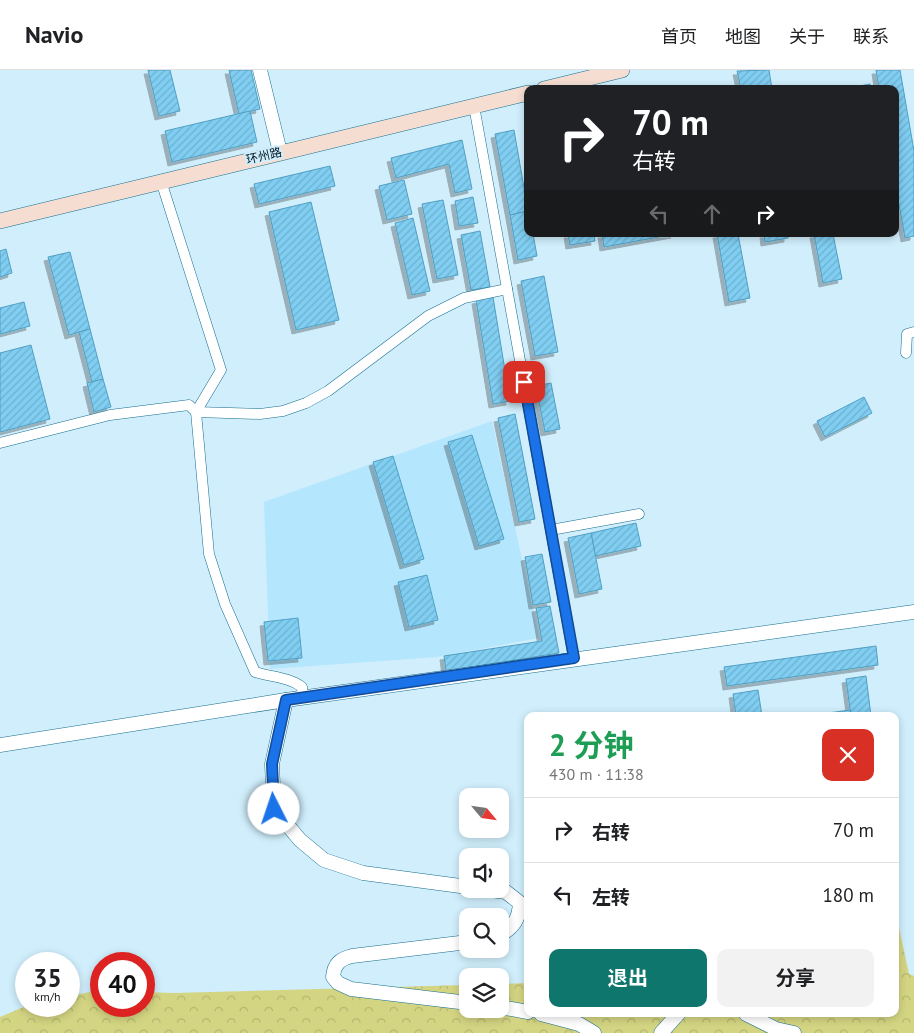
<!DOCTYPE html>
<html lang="zh">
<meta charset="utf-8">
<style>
:root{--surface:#fff;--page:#f2f2f2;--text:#202124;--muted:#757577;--line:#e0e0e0;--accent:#0f766e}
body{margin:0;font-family:"PT Sans","Noto Sans SC",sans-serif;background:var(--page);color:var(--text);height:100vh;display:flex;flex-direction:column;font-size:19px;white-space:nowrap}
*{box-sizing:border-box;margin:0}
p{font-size:16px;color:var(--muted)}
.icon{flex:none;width:28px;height:28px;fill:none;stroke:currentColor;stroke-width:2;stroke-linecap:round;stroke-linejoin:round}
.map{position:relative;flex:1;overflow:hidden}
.sheet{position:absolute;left:524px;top:642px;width:375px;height:305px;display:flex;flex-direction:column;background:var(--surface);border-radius:10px;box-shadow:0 2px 8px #0003}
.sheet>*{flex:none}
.top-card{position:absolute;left:524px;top:15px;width:375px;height:152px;border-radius:10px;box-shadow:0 2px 8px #0003;background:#202124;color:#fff;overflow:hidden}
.needle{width:32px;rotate:119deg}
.buttons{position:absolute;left:459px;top:718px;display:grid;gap:10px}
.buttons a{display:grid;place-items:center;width:50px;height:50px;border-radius:10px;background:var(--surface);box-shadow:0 2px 8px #0003;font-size:25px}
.speed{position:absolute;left:15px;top:882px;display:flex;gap:10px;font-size:25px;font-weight:700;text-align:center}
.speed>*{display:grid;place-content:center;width:65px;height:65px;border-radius:50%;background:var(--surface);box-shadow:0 2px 8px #0003;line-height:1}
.speed small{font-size:12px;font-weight:400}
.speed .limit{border:8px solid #d22;background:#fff;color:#111}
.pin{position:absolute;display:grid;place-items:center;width:42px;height:42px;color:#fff;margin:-21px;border-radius:10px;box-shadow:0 2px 8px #0006}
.me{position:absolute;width:55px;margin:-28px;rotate:356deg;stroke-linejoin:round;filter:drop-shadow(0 0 4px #0008)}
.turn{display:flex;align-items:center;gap:18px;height:105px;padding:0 25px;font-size:22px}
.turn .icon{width:65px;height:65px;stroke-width:2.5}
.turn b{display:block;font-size:35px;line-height:42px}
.lanes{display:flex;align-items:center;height:48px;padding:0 25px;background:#0003;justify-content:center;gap:25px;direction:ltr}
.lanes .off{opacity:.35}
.round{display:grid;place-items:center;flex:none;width:52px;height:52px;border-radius:10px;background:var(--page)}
.headline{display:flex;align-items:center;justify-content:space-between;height:85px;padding:0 25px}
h1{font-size:30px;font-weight:700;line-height:38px;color:#1e9e55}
.action{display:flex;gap:10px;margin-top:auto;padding:10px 25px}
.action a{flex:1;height:58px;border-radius:10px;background:var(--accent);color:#fff;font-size:20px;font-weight:700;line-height:58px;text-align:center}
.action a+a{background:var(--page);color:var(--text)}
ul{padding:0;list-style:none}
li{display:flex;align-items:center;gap:15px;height:65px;padding:0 25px;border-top:1px solid var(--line)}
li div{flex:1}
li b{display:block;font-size:19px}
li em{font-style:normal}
header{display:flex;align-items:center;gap:30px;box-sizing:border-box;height:70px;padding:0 25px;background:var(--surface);border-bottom:1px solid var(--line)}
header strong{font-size:24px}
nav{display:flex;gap:28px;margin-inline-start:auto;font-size:18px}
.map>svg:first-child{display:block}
.built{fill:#b4e6fe}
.forest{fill:url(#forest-crowns)}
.building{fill:url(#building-hatch);stroke:#519fc2;filter:url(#shadow)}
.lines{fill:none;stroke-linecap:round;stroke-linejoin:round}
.minor-casing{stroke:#176e8e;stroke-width:11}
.tertiary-casing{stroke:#176e8e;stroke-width:15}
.secondary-casing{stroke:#176e8e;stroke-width:16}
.minor{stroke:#fff;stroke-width:10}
.tertiary{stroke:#fff;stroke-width:14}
.secondary{stroke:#f5ded1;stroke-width:15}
.route-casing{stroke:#114b97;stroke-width:12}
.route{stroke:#1a73e8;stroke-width:9}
.labels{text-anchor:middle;stroke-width:4;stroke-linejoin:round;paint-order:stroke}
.street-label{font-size:12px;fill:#001620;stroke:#d0eefc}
</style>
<header>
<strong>Navio</strong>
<nav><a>首页</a><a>地图</a><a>关于</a><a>联系</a></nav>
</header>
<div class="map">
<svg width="914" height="963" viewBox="0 0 914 963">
<defs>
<pattern id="forest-crowns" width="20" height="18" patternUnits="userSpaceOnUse" patternTransform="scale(1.25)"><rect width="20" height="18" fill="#d4d582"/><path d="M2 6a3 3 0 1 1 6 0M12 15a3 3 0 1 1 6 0" fill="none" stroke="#b4b670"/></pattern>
<pattern id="building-hatch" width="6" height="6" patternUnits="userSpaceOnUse" patternTransform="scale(1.25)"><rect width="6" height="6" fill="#80cef2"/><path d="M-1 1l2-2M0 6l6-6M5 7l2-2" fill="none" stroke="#6db0cf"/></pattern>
<filter id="shadow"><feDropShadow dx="-4" dy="4" stdDeviation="0" flood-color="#0004"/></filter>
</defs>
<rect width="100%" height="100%" fill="#d0eefc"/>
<path class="built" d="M492,351l47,217 -102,19 -167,12 -6,-167z"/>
<path class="forest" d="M895,839l14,65 5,2v57h-914v-16l26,-11h43v-10l32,-6v16h43v-14l30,1 293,-8 1,24h32v-25l27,-1 1,31h367z"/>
<g class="building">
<path d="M148,0h22l10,41 -21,5z"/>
<path d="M229,0h22l9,39 -21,5z"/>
<path d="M769,0l3,19h-31l-4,-18z"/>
<path d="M876,0h24l14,81v85l-9,2 -10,-56v-93h-16z"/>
<path d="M870,14l1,5h-22v-1z"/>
<path d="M250,41l7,31 -85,20 -7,-31z"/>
<path d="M514,60l14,81 -18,4 -15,-81z"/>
<path d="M462,70l10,49 -17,4 -6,-29 -53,14 -5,-20z"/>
<path d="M330,96l5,20 -76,18 -5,-20z"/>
<path d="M404,110l8,34 -25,6 -8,-34z"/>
<path d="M473,127l5,26 -19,3 -4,-25z"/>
<path d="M443,130l15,75 -21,4 -15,-75z"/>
<path d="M311,132l28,118 -43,10 -27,-118z"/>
<path d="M528,141v23h5l4,22 -19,4 -8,-45z"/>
<path d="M413,148l17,73 -18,4 -17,-72z"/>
<path d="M480,161l10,56 -19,3 -10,-55z"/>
<path d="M568,164h26l1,7 -25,4z"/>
<path d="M602,164h73l-71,13z"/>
<path d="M717,164h21l12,64 -21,4z"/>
<path d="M764,164h24v4l-23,4z"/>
<path d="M814,164h19l9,45 -19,4z"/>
<path d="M6,179l6,24 -12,4v-26z"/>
<path d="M70,182l20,77 -21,6 -21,-78z"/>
<path d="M544,206l14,76 -23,4 -14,-75z"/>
<path d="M493,227l17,104 -17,3 -17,-104z"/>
<path d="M24,232l6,24 -30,8v-26z"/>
<path d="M90,259l13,50 -11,3 -13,-50z"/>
<path d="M31,275l19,74 -50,13v-79z"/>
<path d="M103,309l8,28 -17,5 -7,-29z"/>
<path d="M551,313l9,46 -15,3 -9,-46z"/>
<path d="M864,327l8,16 -47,24 -8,-16z"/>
<path d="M515,344l20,105 -16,3 -21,-104z"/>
<path d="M472,365l32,104 -25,7 -31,-104z"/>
<path d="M393,386l31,103 -20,6 -31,-103z"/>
<path d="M636,453l5,23 -46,10 -4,-23z"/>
<path d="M591,463l11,56 -23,5 -11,-56z"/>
<path d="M542,484l9,48 -18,3 -8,-48z"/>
<path d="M427,505l11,45 -29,7 -11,-45z"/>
<path d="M550,536l9,47 -113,18 -2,-15 98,-15 -6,-33z"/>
<path d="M298,548l4,40 -34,3 -4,-39z"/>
<path d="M876,576l2,19 -151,21 -3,-19z"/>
<path d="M866,606l5,40h-20l-5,-37z"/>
<path d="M758,620l4,26h-26l-3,-22z"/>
<path d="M850,640l1,6h-45z"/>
</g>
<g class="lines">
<g class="minor-casing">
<g id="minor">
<path d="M474,36l100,553"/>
<path d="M161,111l60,189 -25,42"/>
<path d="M906,283l1,-19 7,-2"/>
<path d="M196,342l64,2 23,-3 23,-8 22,-12 100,-75 36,-18 43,-9"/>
<path d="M0,373l110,-28 79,-10 7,7 13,142 16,50 30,68c16,5 34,5 47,15l1,11"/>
<path d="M551,460l88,-16"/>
</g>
</g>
<g class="tertiary-casing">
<g id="tertiary">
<path d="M260,0l20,82"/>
<path d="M286,630l-14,64 2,45 26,31 24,20 39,13 105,14"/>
<path d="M0,675l286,-45 628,-88"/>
<path d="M483,819l23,3 14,11c-1,16 -6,24 -20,32"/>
<path d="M468,872l-116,14c-12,3 -18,8 -19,21l5,6 13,6 117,14"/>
<path d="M500,937l28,5"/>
<path d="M541,944l38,10 15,9"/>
<path d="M746,944l30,15 18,4"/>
<path d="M661,963l17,-19"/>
</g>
</g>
<g class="secondary-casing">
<g id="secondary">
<path d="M544,19l78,-19"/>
<path d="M0,151l528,-128"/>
</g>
</g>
<use href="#minor" class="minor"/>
<use href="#tertiary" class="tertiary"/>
<use href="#secondary" class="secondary"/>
</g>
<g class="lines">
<g class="route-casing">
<path id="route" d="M274,739l-2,-45 14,-64 288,-42 -50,-276"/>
</g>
<use href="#route" class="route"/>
</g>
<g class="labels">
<g class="street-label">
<text transform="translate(264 86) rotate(-13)" y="4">环州路</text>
</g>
</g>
</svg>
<div class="buttons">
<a><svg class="needle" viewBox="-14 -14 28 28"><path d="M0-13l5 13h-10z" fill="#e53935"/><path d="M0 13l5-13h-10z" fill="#757577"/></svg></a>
<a><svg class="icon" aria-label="sound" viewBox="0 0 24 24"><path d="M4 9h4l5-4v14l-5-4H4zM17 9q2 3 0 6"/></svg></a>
<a><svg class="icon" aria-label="search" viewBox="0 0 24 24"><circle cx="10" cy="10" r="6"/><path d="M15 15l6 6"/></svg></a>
<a><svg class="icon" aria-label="layers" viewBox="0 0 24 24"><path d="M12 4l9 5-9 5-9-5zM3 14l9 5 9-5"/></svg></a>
</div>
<div class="speed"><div>35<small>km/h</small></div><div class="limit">40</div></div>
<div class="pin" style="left:524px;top:312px;background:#d93025"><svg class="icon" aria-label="arrive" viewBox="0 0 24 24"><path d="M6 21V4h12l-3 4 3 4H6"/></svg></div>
<svg class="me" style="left:274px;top:739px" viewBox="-20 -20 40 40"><circle r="19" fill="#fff"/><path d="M0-13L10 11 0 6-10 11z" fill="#1a73e8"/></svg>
<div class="top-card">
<div class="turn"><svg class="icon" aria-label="right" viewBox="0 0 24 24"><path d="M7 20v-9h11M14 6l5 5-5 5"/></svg><div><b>70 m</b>右转</div></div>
<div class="lanes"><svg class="icon off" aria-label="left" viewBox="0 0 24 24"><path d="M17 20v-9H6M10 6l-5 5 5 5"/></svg><svg class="icon off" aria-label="ahead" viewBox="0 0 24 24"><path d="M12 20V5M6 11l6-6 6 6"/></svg><svg class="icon" aria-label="right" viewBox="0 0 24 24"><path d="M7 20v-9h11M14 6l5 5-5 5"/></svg></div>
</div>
<section class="sheet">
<div class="headline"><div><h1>2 分钟</h1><p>430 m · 11:38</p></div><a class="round" style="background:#d93025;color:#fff"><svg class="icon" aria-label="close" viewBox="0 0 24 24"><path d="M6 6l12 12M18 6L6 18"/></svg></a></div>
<ul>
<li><svg class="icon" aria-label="right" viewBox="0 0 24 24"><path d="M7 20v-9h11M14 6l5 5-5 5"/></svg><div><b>右转</b></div><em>70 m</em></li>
<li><svg class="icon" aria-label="left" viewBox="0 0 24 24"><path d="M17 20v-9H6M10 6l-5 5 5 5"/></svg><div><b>左转</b></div><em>180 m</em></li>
</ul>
<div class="action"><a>退出</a><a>分享</a></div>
</section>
</div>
